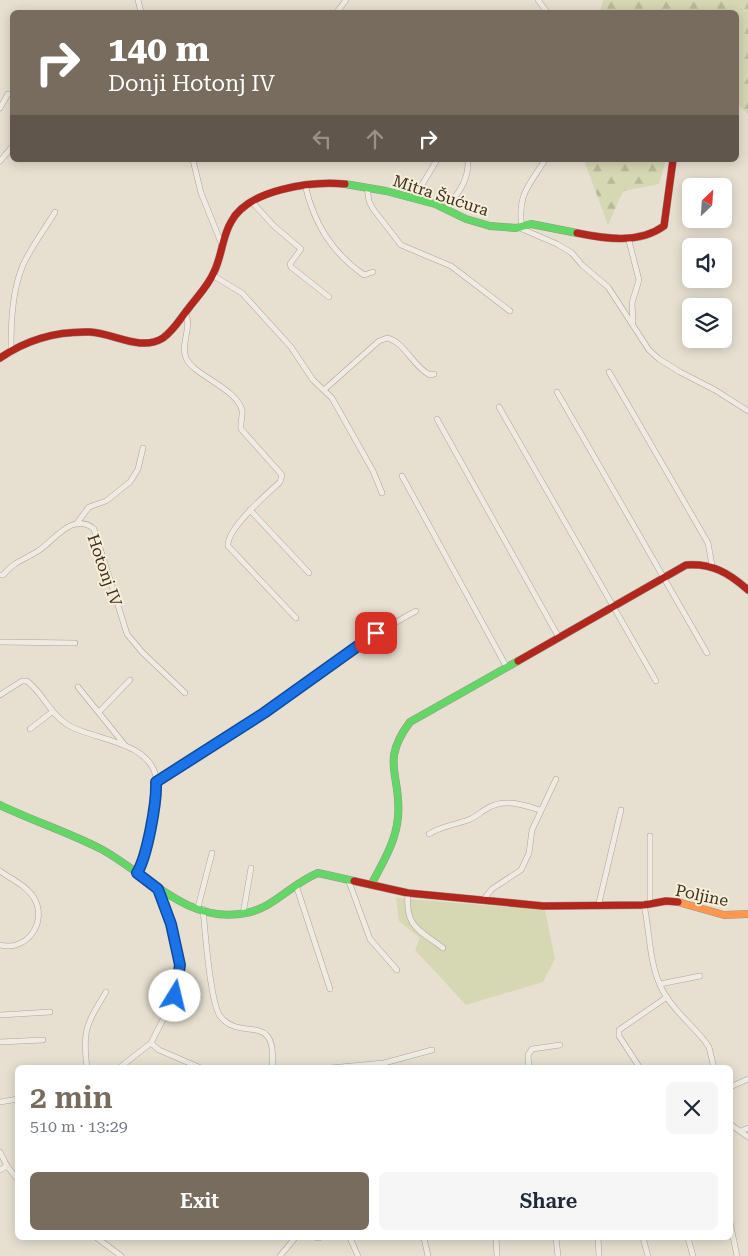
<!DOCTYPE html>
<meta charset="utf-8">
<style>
:root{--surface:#fff;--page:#f6f6f7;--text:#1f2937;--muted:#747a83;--accent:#786c5e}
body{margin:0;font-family:"Roboto Serif",serif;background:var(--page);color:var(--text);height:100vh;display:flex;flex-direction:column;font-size:19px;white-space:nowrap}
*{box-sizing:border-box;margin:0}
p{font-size:16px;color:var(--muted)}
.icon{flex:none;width:28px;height:28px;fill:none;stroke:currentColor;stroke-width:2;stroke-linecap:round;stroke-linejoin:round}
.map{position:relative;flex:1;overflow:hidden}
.sheet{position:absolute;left:15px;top:1065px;width:718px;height:175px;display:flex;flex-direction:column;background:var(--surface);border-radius:8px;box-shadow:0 2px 12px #0003}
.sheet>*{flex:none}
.guide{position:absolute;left:10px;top:10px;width:729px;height:152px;border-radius:8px;box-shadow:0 2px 12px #0003;background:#786c5e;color:#fff;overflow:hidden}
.needle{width:32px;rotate:25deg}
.controls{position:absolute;left:682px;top:178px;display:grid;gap:10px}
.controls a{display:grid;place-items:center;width:50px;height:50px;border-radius:8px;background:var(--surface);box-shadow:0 2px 12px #0003;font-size:25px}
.pin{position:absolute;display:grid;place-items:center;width:42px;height:42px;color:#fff;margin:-21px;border-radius:10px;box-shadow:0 2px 8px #0006}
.me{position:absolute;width:55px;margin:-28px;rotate:9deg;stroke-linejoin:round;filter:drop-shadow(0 0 4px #0008)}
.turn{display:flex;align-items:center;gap:18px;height:105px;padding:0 15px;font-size:22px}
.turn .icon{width:65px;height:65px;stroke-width:2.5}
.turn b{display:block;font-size:35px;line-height:42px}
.lanes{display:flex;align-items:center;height:48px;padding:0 15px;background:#0003;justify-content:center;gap:25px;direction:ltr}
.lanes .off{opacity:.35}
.round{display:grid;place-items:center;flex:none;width:52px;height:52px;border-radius:8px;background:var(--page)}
.head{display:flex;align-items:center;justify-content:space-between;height:85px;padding:0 15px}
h1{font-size:30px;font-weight:600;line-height:38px;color:var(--accent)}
.primary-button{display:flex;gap:10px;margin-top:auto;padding:10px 15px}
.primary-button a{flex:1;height:58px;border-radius:8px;background:var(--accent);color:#fff;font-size:20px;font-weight:600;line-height:58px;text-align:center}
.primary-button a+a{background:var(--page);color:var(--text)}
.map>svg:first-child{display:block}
.grass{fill:#d6d7b3}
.forest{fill:url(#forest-firs)}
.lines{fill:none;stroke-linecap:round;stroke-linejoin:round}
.street-casing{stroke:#ada599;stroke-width:6}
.fast-casing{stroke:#9c958a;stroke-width:8}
.slow-casing{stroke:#9c958a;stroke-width:8}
.jam-casing{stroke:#9c958a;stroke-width:8}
.street{stroke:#efebe3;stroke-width:5}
.fast{stroke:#63d668;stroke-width:7}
.slow{stroke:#ff974d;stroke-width:7}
.jam{stroke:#b3261e;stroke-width:7}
.route-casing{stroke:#114b97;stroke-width:12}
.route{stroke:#1a73e8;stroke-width:9}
.labels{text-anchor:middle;stroke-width:4;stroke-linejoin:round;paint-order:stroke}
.street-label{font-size:16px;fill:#3d2e20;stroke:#f7eed8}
</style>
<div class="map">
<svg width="748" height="1256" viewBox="0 0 748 1256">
<defs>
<pattern id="forest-firs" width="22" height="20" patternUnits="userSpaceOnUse" patternTransform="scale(1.25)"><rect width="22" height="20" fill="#d6d7b3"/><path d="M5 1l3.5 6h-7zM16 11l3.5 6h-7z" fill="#b9b99a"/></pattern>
</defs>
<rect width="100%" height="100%" fill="#e7e0d1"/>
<path class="grass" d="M396,898l149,12 10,49 -12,23 -77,23 -51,-55 5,-12 -21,-17z"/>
<g class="forest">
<path d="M603,0h145v114l-12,-11v-91h-158l22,-1z"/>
<path d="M584,160h82l-7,24 -36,7 -15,34z"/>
</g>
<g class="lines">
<g class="street-casing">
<g id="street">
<path d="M138,0l3,12"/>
<path d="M538,0l9,12"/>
<path d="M337,12l9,-12"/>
<path d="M0,108l8,-14"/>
<path d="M193,160l8,33 21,52"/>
<path d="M545,160c-17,27 -28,35 -23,69l35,15 15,9 10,12 26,22 41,63 10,9 21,13 35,18 33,21"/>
<path d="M0,161l12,-14"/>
<path d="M305,185c9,38 26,67 59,90l9,-3"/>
<path d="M367,187l2,14 4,8 28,36 50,21 59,45"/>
<path d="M414,198l23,-38"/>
<path d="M252,202l22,24 27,23 -11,15 1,3 38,30"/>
<path d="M446,209c12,-16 23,-28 22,-49"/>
<path d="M628,237l11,43 -7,23 1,19"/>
<path d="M212,275l30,18 49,54 22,33 19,18 41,73 9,22"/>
<path d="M185,312c8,15 -5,31 1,46 7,17 50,30 56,52 1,6 -2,13 -1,19l41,46 -2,7c-12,11 -54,47 -52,64l68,72"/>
<path d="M11,349c0,-27 1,-58 12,-84 8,-18 22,-36 32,-53"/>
<path d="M609,372l99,171 4,22"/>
<path d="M325,389l54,-48 8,-3c18,4 26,29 43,37l4,-1"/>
<path d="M557,392l150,261"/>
<path d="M499,407l157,274"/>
<path d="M437,419l121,217"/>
<path d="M402,476l104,190"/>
<path d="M250,510l59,63"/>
<path d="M77,523l12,-16 17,-6 24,-19 8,-13 5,-21"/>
<path d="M0,575h3c12,-14 21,-15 35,-24 16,-10 35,-40 56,-22l33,105 15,18 43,41"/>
<path d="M0,642l75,1"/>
<path d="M78,687l46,57"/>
<path d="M0,695l22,-14h5c16,12 23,33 41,44 25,15 81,16 88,52 2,12 -2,25 -4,37 -3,20 -4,42 -15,59"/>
<path d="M99,712l31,-32"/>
<path d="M30,729l22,-17"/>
<path d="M156,782c42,-27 86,-54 127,-83 44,-30 86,-63 133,-88"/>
<path d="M429,834c13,-8 25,-9 39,-14 7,-2 14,-9 20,-12 16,-10 36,-3 52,2"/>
<path d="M650,836v68"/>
<path d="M0,871c11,8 27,15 34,27 14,24 -7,54 -34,47"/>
<path d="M348,879l22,60 27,31"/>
<path d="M296,885l34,104"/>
<path d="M408,893c-3,34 10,36 35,55"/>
<path d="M484,899l8,-10 29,-19 8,-17 3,-23 24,-51"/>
<path d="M644,905c6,27 5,56 16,80 9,21 30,38 44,55l5,7 5,21"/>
<path d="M198,907l14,-54"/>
<path d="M598,907l23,-97"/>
<path d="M203,909c2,21 7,93 17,107 20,27 58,-7 52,52"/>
<path d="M243,914l8,-46"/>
<path d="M660,984l40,-8"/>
<path d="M0,1015l50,-3"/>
<path d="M0,1042l43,-2"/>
<path d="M151,1043l8,7 42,18"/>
<path d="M87,1068c-5,-38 0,-45 19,-76"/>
<path d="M119,1068l32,-25 24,-47 5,-31 -2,-16 -20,-60"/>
<path d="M330,1068l54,-5 48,-13"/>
<path d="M529,1068l-1,-13 4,-6 28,-4"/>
<path d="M640,1068l-21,-32v-6l48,-33"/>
<path d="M730,1087l18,-8"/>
<path d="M0,1102l18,-3"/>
<path d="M730,1124l18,13"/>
<path d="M741,1131l7,-3"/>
<path d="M0,1152l7,14 11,14"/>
<path d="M0,1170l7,-4"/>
<path d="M730,1222l7,34"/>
<path d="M97,1238l24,18"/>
<path d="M317,1238h2"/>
<path d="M350,1238l8,18"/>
<path d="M424,1238l4,18"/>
<path d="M496,1238l1,18"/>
<path d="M556,1238l2,18"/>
<path d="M598,1238l1,18"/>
<path d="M643,1238l5,18"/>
<path d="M688,1238l5,18"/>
<path d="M280,1256l15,-18"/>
</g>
</g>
<g class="fast-casing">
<g id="fast">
<path d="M345,184l41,7 49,13 31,15 24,7 26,2 15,-4 46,9"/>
<path d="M0,805c33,16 68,27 101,44 45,24 86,76 145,64 28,-5 46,-30 72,-40l36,8"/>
<path d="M371,885c11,-21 25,-43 27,-68 4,-42 -19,-54 12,-95l108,-61"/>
</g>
</g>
<g class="slow-casing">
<path id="slow" d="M678,902l46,13 24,-1"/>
</g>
<g class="jam-casing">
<g id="jam">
<path d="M577,233c29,6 62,11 87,-7l9,-66"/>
<path d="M0,358c26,-18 57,-27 90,-26 23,1 51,20 73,6 11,-8 17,-19 25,-29 9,-12 20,-23 26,-37 8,-16 8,-35 17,-50 17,-33 81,-41 114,-38"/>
<path d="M518,661l168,-96c26,-2 43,8 62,25"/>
<path d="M354,881l54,12 135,13 101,-1 22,-4 12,1"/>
</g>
</g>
<use href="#street" class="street"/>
<use href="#fast" class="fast"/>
<use href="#slow" class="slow"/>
<use href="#jam" class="jam"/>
</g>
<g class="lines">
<g class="route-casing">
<path id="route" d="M175,996l5,-31 -9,-41 -13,-35 -21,-16c10,-16 20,-71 19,-91l108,-69 112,-80"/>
</g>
<use href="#route" class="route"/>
</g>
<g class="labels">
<g class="street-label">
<text transform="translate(441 195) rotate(18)" y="6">Mitra Šućura</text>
<text transform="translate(105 570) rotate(71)" y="6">Hotonj IV</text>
<text transform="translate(702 895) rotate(12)" y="6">Poljine</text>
</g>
</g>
</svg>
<div class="controls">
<a><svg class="needle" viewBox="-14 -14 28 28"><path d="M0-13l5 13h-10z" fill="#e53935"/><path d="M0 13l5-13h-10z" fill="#747a83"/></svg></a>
<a><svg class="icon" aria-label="sound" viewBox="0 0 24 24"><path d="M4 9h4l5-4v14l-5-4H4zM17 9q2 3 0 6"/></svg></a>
<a><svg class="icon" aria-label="layers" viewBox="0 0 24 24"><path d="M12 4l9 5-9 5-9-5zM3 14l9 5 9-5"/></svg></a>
</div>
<div class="pin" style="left:376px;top:633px;background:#d93025"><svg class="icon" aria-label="arrive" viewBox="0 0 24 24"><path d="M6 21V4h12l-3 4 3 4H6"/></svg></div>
<svg class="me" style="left:175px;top:996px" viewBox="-20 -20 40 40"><circle r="19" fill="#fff"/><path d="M0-13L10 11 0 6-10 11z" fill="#1a73e8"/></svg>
<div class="guide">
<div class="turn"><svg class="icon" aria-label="right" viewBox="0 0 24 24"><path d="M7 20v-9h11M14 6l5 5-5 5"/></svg><div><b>140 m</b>Donji Hotonj IV</div></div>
<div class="lanes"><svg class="icon off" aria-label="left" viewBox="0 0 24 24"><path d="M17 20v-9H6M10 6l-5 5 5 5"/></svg><svg class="icon off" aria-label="ahead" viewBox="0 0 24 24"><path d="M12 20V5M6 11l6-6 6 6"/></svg><svg class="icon" aria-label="right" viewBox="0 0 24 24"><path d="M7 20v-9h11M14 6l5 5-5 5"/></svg></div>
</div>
<section class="sheet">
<div class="head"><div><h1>2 min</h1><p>510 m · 13:29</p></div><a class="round"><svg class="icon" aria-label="close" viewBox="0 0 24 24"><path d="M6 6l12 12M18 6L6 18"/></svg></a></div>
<div class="primary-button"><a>Exit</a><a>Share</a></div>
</section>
</div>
